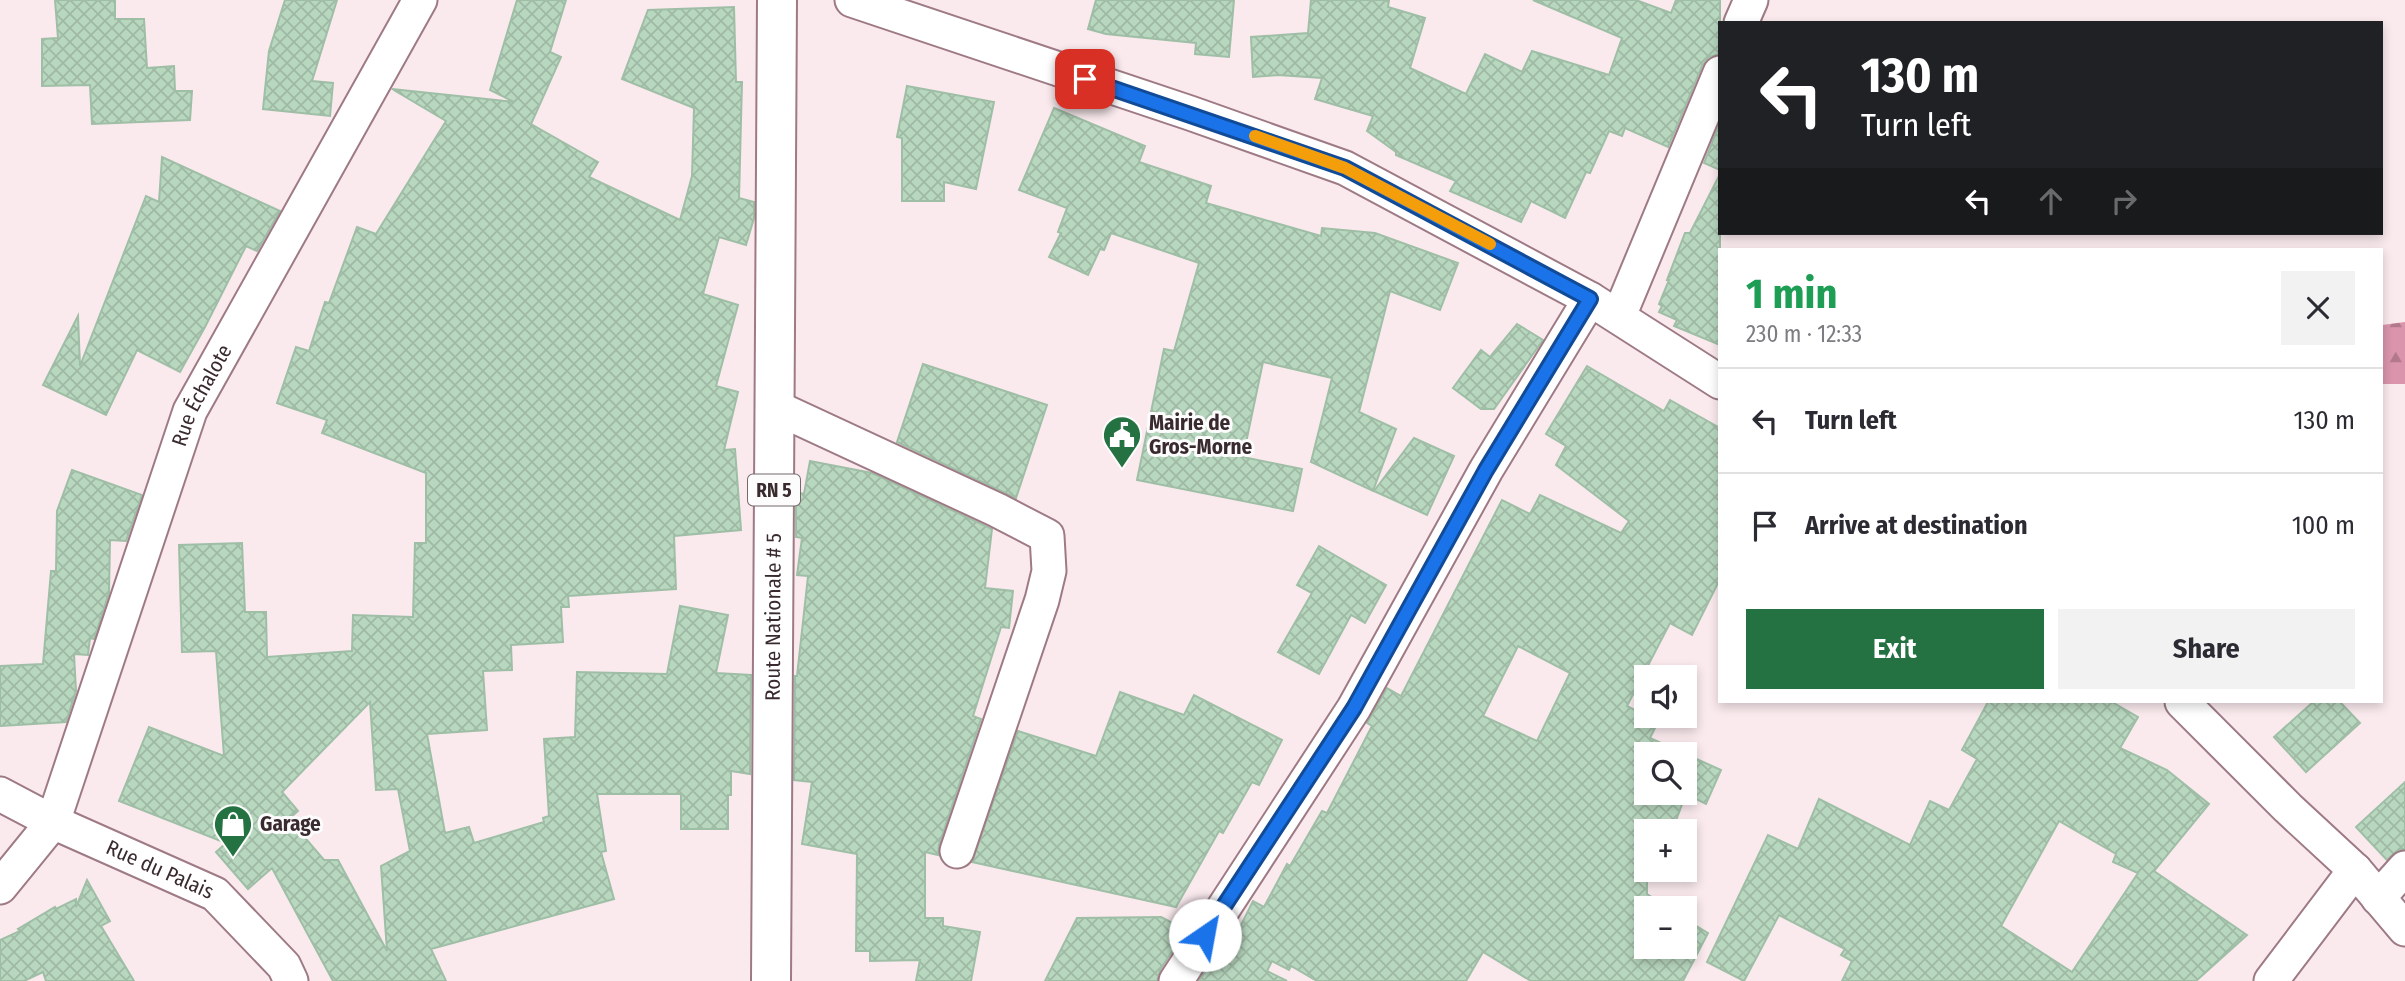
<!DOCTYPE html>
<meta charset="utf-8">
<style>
:root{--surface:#fff;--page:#f2f2f3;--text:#2b2b33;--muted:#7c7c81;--line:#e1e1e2;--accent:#247242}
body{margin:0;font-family:"Fira Sans Condensed",sans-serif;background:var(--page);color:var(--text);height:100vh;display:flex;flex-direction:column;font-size:26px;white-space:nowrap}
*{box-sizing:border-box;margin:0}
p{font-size:23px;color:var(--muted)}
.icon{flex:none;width:38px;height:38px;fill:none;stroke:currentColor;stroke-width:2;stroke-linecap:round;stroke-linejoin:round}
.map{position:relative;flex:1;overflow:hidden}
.sheet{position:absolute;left:1718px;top:248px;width:665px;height:455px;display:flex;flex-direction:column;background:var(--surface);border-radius:0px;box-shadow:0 4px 10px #0003}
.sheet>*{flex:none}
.banner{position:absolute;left:1718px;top:21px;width:665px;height:214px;border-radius:0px;box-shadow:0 4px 10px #0003;background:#202124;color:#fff;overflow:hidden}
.fabs{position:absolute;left:1634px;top:665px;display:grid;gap:14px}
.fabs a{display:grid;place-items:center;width:63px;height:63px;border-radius:0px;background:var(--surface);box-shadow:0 4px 10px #0003;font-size:35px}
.pin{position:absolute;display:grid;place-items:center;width:60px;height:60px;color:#fff;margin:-30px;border-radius:14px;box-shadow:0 4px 10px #0006}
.me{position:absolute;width:77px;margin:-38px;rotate:33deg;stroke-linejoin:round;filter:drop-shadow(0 0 5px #0008)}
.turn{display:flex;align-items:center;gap:24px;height:147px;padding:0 28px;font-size:32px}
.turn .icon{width:91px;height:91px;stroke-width:2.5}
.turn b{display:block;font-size:49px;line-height:60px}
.lanes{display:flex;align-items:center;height:66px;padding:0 28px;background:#0003;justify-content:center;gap:35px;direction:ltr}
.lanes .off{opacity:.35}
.round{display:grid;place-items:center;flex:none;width:74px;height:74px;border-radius:0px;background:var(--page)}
.summary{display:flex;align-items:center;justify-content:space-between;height:119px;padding:0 28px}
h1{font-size:42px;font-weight:700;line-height:52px;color:#1e9e55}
.button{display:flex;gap:14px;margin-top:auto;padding:14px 28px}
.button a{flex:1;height:80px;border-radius:0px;background:var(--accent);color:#fff;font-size:28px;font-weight:700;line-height:80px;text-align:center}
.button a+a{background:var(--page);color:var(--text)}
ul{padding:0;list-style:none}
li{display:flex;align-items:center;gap:21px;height:105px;padding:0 28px;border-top:2px solid var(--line)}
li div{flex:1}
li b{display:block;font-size:26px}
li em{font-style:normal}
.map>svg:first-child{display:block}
.forest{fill:url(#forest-firs)}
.building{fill:url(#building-cross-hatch);stroke:#9fbea6;stroke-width:2;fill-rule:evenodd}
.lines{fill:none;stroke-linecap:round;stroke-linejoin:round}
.street-casing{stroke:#9e7a85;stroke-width:37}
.primary-casing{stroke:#9e7a85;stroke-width:42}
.street{stroke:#fff;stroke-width:33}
.primary{stroke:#fff;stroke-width:38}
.route-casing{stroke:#114b97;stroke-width:18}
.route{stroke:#1a73e8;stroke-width:12}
.slow{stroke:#f59e0b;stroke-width:12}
.labels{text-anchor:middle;stroke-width:6;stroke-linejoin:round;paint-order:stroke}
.shield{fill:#fcfcfc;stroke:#74696c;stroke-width:2}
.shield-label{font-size:19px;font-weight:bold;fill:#392a2e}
.street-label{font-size:21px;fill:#392a2e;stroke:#fcfcfc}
.poi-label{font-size:21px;font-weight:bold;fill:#392a2e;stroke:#fcfcfc;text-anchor:start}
</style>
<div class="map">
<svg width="2405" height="981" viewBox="0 0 2405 981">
<defs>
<pattern id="forest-firs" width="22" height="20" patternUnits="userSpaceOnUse" patternTransform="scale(1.75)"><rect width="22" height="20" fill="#da94ab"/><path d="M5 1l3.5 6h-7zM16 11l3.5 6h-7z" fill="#b2798c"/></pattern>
<pattern id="building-cross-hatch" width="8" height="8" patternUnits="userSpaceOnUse" patternTransform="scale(1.75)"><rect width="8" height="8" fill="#b8d7bf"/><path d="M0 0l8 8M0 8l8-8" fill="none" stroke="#9fb9a4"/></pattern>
</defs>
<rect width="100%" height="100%" fill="#faeaee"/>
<path class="forest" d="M2405,322v62h-23v-59z"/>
<g class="building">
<path d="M55,0h60v19h29l3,49 27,-2 1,25h17l-2,29 -98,4 -2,-39 -48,1v-47l16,-1z"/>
<path d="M285,0h52l-25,81 21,2 -3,33 -67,-7 6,-58z"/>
<path d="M517,0h49l-16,52 11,5 -30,67 67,38 -9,15 91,43 12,-44 2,-68 -72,-29 26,-69 86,-3 2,75h6l-3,116 15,4v16l-8,27 -27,-8 -16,57 35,11 -22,81 22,6 -14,58 11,-1 6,81 -67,6 2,53 -108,7 1,11h-8l2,35 -52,3 1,25 -29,1 4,59 -60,4 18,99 24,-6 5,16 70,-21 -1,-4 6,-2 -5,-77 31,-2 2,-65 90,2 13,-68 48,9 -12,58 35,2 -1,99 -19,-3v24h-3v34h-47v-35h-84l9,57 -5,1 13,47 -183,50 15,32h-113l-61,-113 -24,21 -32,-37 10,-9 -107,-42 30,-74 75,29 -8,-105 -34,1 -3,-107 63,-2 3,69h21l1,45 85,-6 1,-36 60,2 2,-74h11v-70l-104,-40 5,-13 -50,-17 19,-56 13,4 16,-49 4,1 28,-76 19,7 70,-113 -54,-32 122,13 -24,-12zM370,702l6,88 22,-1 12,62 -29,15 6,85 -49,-91h-14l-35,-41 9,-8 -16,-19z"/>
<path d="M1096,0h138l-5,57 -34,-3 1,-11 -90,-9 -18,-5z"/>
<path d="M1311,0h78l-1,7 37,11 -15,50 56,26 19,-40 37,18 10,-21 77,24 13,-37 -89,-38h103l35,13 5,-13h44v54l-11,3 -7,9 -34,81 -43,-19 -3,8 -13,-5 -19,42 -4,-1 -21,46 -34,-17 -10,21 -71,-31 6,-10 -60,-26v-3l-29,-21 6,-15 -58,-17 7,-21 -44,-3 -25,2 -2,-40 57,-4z"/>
<path d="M907,86l87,16 -18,87 -32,-7v19h-42v-63l-5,-1z"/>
<path d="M1054,108l91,38 -6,16 72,24 -5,17 115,33 1,-8 53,5 83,30 -18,47 -50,-19 -31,121 37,17 -23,62 -62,-29 21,-84 -69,-16 -20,95 59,12 -9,42 -156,-31 27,-131 10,2 25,-88 -88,-30 -7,17 -4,-1 -12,26 -39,-18 12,-24 -3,-1 9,-24 -48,-18z"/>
<path d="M1720,123v47l-16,-7z"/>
<path d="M162,157l118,54 -23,40 -11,-5 -41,81 -25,45 -43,-22 -31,65 -63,-30 35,-69 2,50 66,-170 13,6z"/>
<path d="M1720,174v171l-46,-19 3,-6 -18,-8 3,-6 -3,-2 10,-24h-2l18,-47h5z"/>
<path d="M1517,324l26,16 -49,69h-13l-28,-21 28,-38 9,7z"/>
<path d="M923,364l124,41 -31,93 -119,-56z"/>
<path d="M1587,366l77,45 6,-11 50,28v151l-28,56 -22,-12 -43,83 31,16 -8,16 71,32 -15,34 -20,-10 -14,37h-25v63l22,14h-22v39h38v-28l23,14 -25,48h-152l-48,-29 -17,29h-149l-26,-15 -2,4 -17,-9 -5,10 20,10h-88l22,-34 7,4 25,-50 11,6 23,-43 3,2 32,-55 5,2 45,-87 -5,-3 20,-35 14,8 101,-196 28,14 10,-19 81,38 8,-12 -73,-56 10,-19 -20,-12zM1518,646l52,27 -33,68 -54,-25zM1647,754h38v39h-38z"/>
<path d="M1414,438l40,18 -27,59 -53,-24z"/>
<path d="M810,461l62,12 120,56 -7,59 28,3 -4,37 -8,-1 -28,89 8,3 -42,126 -1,10 -13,-3v66h18v8l37,6 -9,49h-55l4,-21 -50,1v-10h-14l1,-97 -55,-10 10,-62 -18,-2 1,-104h2l11,-100 -11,-1 5,-37 -6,-1v-45l8,2z"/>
<path d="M72,470l70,25 -16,46 -16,-1 -1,53 -15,46 -4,-1 -2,17 -14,-1 2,37 -10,31 -66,4v-60l43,-2 8,-93h5l1,-60z"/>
<path d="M1319,546l67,39 -21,38 -14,-8 -32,59 -41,-22 34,-59 -15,-8z"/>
<path d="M1120,692l64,23 10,-20 88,45 -23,45 -7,-3 -29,51 -4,-2 -43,76 -204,-45 46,-131 78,25z"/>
<path d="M1988,702h124l26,15 -18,31 47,22 42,34 -55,67 93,64 -51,46h-354l10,-20 -11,-6 4,-6 -66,-34 -35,66 -37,-19 61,-127 30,14 21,-50 91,46 20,-44 19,9 28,-51 -15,-9zM2059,821l57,33 -3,8 25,11 -66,99 -71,-46z"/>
<path d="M2313,702h27l20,21 -54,49 -32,-35z"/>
<path d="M2405,782v67l-7,1 -11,10 -31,-33z"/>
<path d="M87,880l23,41 -9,5 33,55h-88l-3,-9 -19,9h-24v-41l20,-9 -2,-2 37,-22 1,2 20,-10v8z"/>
<path d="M1161,917l25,13 -26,40 -3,11h-112l32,-63z"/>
</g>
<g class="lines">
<g class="street-casing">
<g id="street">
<path d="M852,0l338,113 155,55 245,131 130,83"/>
<path d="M1741,23l10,-23"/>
<path d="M1619,316l101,-243"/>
<path d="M775,407l222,103 50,26 2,35 -7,29 -85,251"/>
<path d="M2182,702l106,106 67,62 50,59"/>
<path id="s1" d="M0,794l53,28 162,72 69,72 7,15"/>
<path id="s2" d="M0,887l53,-65 137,-411 230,-411"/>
<path d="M2378,898l27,-30"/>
<path d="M1176,981l178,-273 132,-238 104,-171"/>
<path d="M2271,981l84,-111"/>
</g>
</g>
<g class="primary-casing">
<g id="primary">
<path id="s3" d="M771,981l6,-981"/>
</g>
</g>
<use href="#street" class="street"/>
<use href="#primary" class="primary"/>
</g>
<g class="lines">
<g class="route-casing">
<path id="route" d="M1085,79l260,89 245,131 -104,171 -132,238 -149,227"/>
</g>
<use href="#route" class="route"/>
<path class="slow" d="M1255,136l90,32 145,76"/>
</g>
<defs>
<g id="civic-pin" transform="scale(2.0125)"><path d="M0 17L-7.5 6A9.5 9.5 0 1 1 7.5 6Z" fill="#247242" stroke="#fcfcfc"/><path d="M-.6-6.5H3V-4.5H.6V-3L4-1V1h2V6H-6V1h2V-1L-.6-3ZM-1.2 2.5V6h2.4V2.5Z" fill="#fff"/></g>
<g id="shop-pin" transform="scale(2.0125)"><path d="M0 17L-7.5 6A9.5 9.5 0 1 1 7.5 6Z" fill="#247242" stroke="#fcfcfc"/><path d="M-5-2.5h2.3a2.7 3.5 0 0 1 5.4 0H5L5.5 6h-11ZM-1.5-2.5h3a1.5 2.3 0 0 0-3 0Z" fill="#fff"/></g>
</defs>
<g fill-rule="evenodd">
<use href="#civic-pin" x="1122" y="435"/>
<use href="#shop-pin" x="233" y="824"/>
</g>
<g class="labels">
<rect class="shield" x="748" y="474.5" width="52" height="31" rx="5"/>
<g class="shield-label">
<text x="774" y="497">RN 5</text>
</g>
<g class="street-label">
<text dy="7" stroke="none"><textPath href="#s2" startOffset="536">Rue Échalote</textPath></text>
<text dy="7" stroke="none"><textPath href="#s3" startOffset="364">Route Nationale # 5</textPath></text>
<text dy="7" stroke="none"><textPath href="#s1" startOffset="177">Rue du Palais</textPath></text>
</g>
<g class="poi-label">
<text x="1149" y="430">Mairie de<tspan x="1149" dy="24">Gros-Morne</tspan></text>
<text x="260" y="831">Garage</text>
</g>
</g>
</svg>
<div class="fabs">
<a><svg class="icon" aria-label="sound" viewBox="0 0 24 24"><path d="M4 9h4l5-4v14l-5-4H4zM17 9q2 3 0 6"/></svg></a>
<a><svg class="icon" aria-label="search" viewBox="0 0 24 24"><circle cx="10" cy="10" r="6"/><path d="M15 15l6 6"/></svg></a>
<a>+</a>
<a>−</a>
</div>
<div class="pin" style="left:1085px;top:79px;background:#d93025"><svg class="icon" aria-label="arrive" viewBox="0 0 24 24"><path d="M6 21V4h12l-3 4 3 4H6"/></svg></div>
<svg class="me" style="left:1205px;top:935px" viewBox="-20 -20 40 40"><circle r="19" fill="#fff"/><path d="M0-13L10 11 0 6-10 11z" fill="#1a73e8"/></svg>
<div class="banner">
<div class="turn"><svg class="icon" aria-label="left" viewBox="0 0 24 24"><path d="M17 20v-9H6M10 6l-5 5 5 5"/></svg><div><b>130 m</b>Turn left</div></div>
<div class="lanes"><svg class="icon" aria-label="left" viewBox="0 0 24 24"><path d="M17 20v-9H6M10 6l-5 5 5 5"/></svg><svg class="icon off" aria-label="ahead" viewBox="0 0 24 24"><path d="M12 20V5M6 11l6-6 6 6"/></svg><svg class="icon off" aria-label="right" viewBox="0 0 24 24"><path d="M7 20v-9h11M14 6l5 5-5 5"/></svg></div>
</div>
<section class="sheet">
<div class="summary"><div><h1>1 min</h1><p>230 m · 12:33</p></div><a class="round"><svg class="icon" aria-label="close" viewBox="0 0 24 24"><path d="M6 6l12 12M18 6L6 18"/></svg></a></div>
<ul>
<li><svg class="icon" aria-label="left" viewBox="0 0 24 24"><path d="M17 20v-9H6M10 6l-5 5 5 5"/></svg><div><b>Turn left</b></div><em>130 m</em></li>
<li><svg class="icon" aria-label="arrive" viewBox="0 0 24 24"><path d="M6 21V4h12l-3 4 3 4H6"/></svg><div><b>Arrive at destination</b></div><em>100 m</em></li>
</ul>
<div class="button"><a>Exit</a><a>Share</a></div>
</section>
</div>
